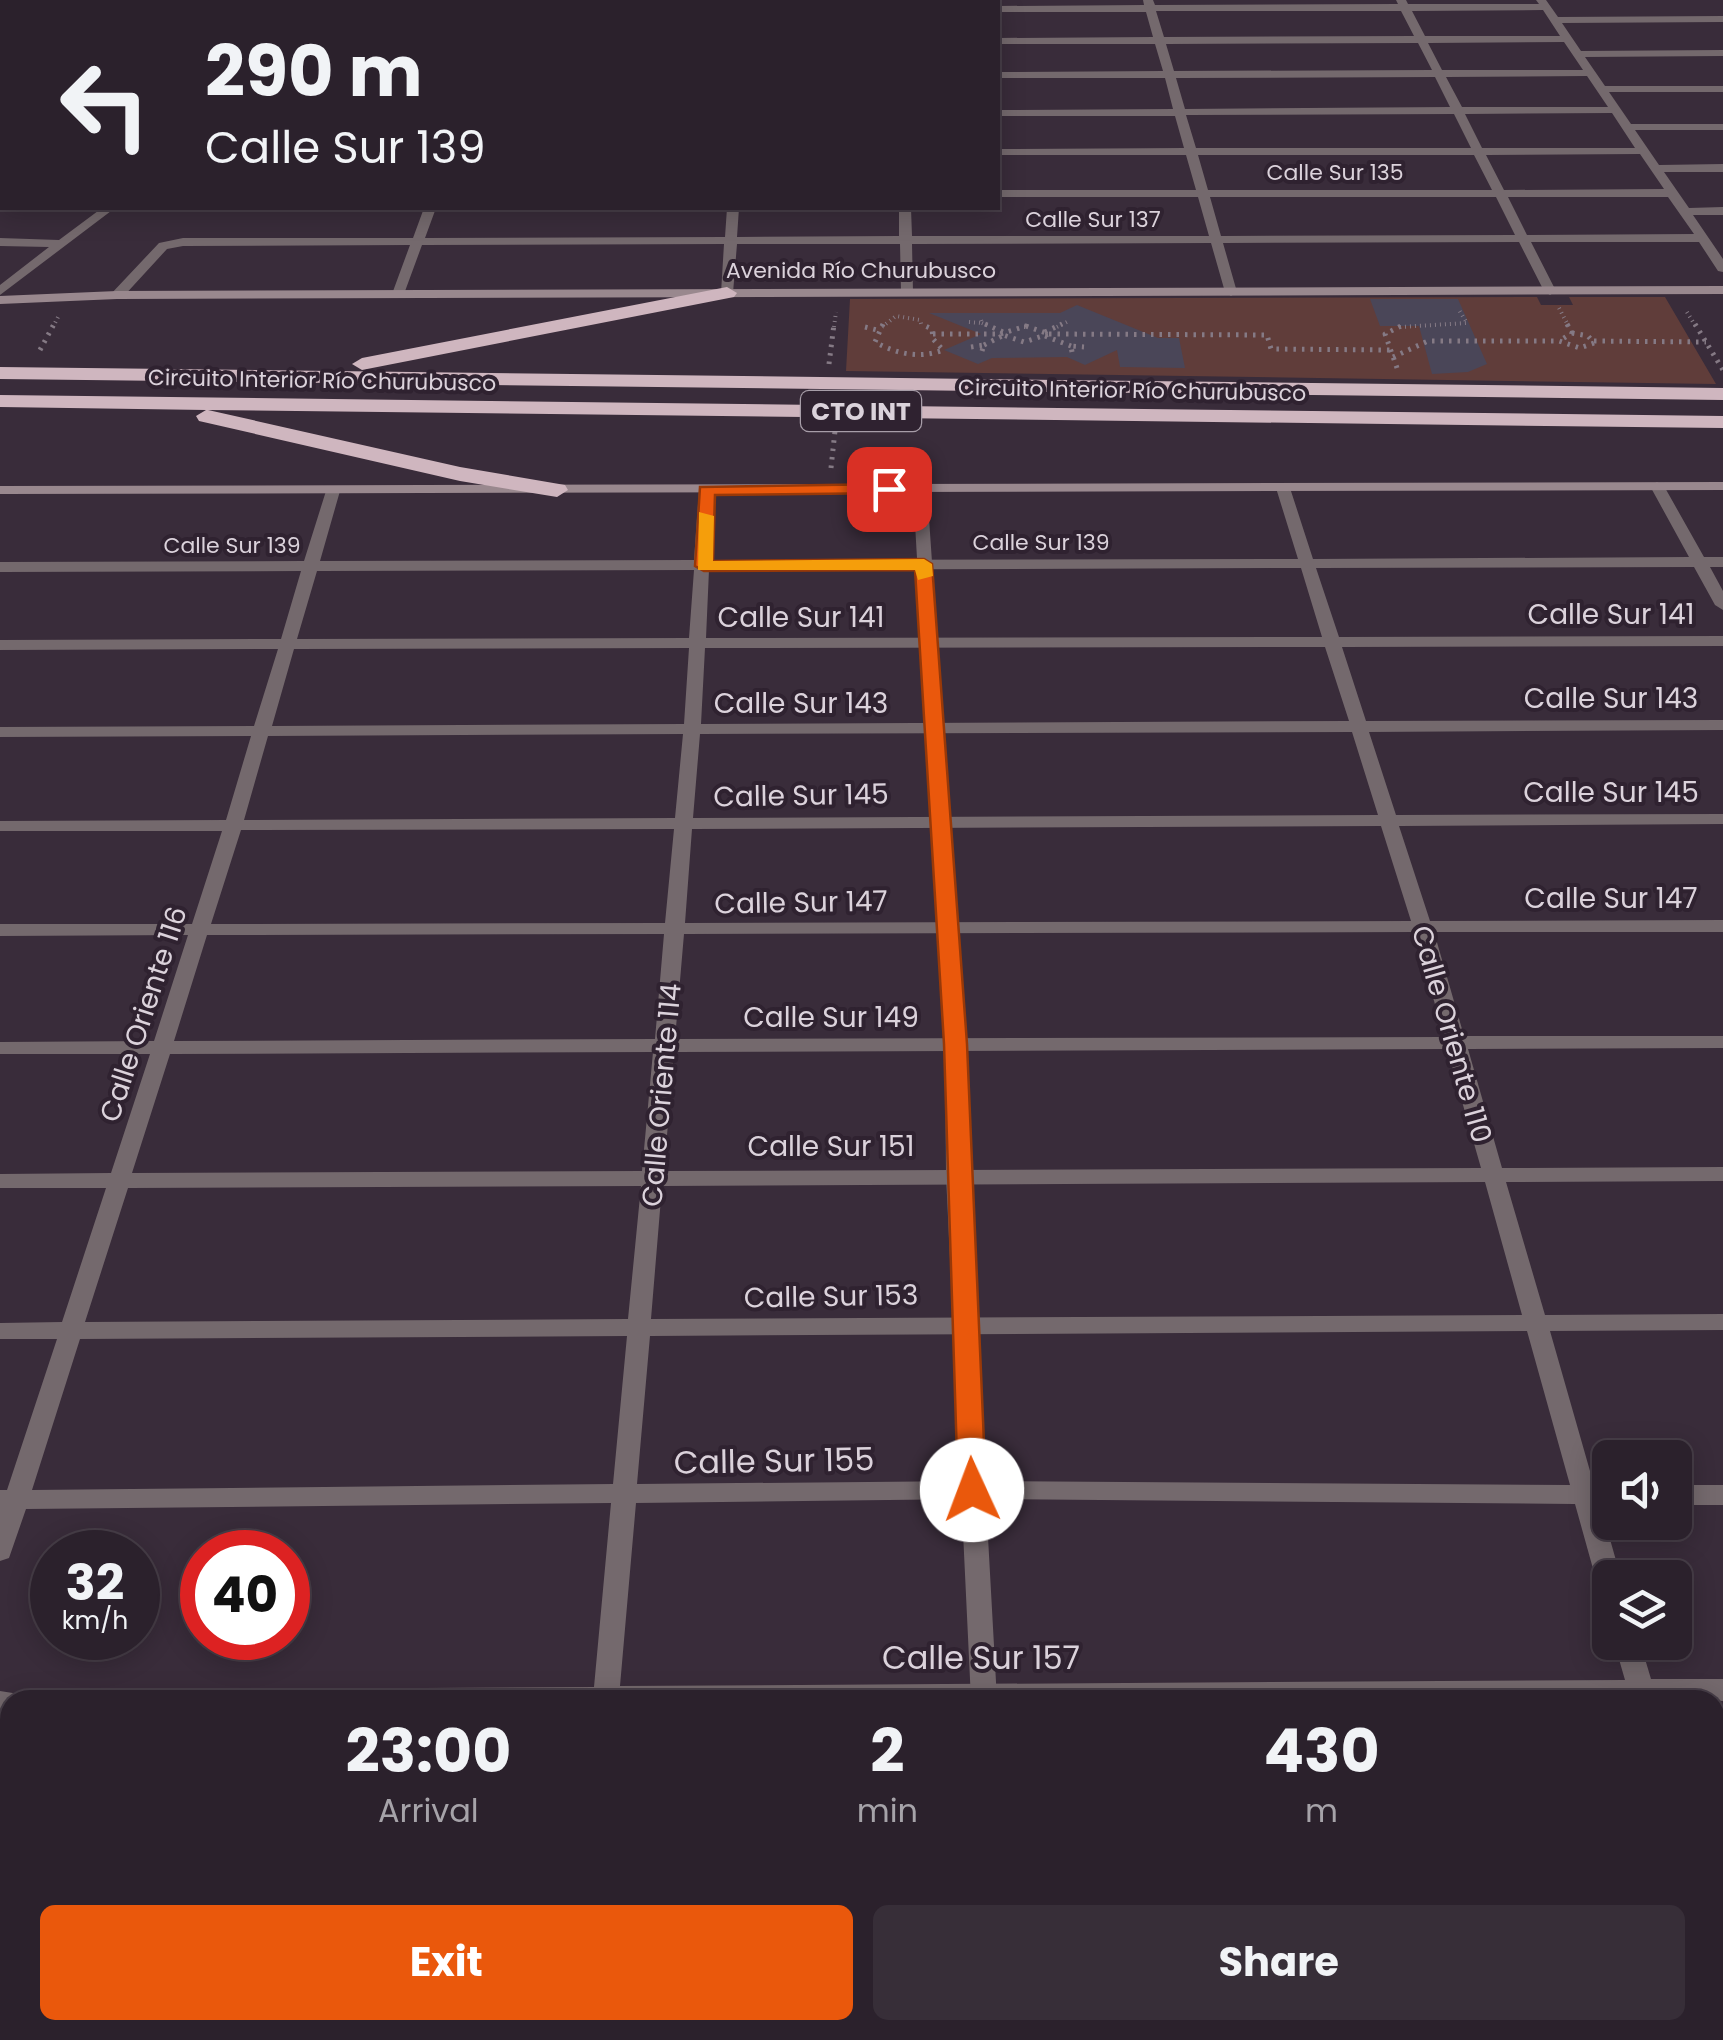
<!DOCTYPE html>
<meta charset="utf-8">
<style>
:root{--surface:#2b212c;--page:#372e38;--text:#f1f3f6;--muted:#a6a3a9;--line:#473e48;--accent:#ea580c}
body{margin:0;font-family:Poppins,sans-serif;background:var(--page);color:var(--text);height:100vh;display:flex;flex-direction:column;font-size:38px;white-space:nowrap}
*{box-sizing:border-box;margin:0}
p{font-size:32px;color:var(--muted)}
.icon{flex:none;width:55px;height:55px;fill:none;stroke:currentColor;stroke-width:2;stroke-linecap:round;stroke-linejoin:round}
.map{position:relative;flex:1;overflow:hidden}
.side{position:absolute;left:0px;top:1690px;width:1725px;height:350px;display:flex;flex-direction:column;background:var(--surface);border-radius:30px 30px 0 0;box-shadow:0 5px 25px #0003,0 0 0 2px var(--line)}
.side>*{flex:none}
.banner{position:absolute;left:0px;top:0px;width:1000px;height:210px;box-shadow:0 5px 25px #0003,0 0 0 2px var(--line);background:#2b212c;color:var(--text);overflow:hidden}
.fabs{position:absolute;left:1592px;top:1440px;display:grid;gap:20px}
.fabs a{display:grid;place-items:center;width:100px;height:100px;border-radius:15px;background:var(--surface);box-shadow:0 5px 25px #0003,0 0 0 2px var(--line);font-size:50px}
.speed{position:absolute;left:30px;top:1530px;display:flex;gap:20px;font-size:50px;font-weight:700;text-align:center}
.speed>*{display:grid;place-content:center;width:130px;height:130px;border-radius:50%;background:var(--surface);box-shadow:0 5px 25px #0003,0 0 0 2px var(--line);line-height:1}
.speed small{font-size:25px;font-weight:400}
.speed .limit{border:15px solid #d22;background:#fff;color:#111}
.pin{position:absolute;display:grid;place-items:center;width:85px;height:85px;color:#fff;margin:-42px;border-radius:20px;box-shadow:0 5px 15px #0006}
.me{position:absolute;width:110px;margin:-55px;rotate:358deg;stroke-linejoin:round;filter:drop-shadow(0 0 8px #0008)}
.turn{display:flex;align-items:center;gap:35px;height:210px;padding:0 40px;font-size:45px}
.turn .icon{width:130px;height:130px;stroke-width:2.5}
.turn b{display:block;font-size:70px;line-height:85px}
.eta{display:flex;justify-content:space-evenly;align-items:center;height:170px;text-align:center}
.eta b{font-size:60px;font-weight:700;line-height:70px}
.button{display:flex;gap:20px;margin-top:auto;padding:20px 40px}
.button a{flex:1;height:115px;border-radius:15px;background:var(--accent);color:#fff;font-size:40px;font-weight:700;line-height:115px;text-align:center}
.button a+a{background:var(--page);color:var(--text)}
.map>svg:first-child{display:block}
.green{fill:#603d3a}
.building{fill:#4a4658}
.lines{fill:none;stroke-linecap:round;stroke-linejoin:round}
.path-far1{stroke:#857a85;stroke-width:4;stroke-dasharray:1 4;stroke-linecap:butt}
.path{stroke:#857a85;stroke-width:5;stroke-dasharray:2.5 6;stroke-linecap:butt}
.minor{fill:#74696d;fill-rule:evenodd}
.tertiary{fill:#74696d;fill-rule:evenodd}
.secondary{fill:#99888e;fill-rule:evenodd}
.motorway{fill:#cfb6bf;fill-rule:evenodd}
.route{fill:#ea580c;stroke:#983908;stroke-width:2.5}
.slow{fill:#f59e0b}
.labels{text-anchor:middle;stroke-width:8;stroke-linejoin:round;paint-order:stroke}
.far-street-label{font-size:22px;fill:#dbd2db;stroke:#2f2230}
.shield{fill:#2f2230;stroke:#a79da8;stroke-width:2.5}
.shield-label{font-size:25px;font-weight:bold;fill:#dbd2db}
.street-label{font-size:28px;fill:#dbd2db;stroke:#2f2230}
.near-street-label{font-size:32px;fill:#dbd2db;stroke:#2f2230}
</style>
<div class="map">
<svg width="1723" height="2040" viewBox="0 0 1723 2040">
<rect width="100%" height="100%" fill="#392c3a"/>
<path class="green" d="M1537,297l4,8h32l-4,-8h96l51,87 -870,-13 4,-72z"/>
<g class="building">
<path d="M1370,299h88l29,65 -19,8 -36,2 -13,-48h-39z"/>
<path d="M1077,305l81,33h21l6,30 -65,-1 -3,-17 -32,15 -18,-8 -75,1 -14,6 -34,-14 37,-16 -52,-21h131z"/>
</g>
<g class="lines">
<g class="path-far1">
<path d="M1559,308l10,19"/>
<path d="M1687,312l9,15"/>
<path d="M969,322l13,1 -2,-6"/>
<path d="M982,323l9,4"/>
<path d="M53,327l5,-10"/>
<path d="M834,327l2,-15"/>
<path d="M882,327l14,-11 24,4 2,7"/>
<path d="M1024,327h4"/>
<path d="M1057,327l10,-5"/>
<path d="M1400,327l67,-4 -8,-13"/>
</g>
<g class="path">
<path d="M883,324l-8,18c22,12 44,17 68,8l-10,-11 -1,-10 -11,-5"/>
<path d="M985,324l18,8"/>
<path d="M1567,324l5,9"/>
<path d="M1695,324l28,46"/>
<path d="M1026,326l23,8 -25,8 -24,-8z"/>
<path d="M865,327l16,4"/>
<path d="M1045,332l17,-8"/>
<path d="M1572,333l16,3 6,7 -14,5 -21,-7z"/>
<path d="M933,334h67"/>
<path d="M1049,334l218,1 4,14 119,1"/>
<path d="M1045,336l26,10"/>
<path d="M1594,341l112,1"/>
<path d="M984,345l18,-9"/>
<path d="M971,347l13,-2 -2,6"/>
<path d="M40,350l14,-26"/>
<path d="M1072,352l-1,-6 13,1"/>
<path d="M1393,357l35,-16h131"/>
<path d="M829,364l5,-40"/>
<path d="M1397,368l-12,-34 20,-10"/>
<path d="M831,468l4,-37"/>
</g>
<g class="minor">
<path d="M887,0h10l1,2h-10z"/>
<path d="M1143,0h10l2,5 243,-1 -2,-4h10l2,4h131l-3,-4h10l12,17 165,-1v6l-161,1 19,28 142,-1v6l-138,1 20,29h118v6h-114l22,32h92v6h-88l24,35 64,-1v8h-59l25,36 34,-1v8h-30l30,44v13l-5,-1 -19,-29h-168l25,49 -6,4 -6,-4 -25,-49 -296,1 14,49 -6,4 -6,-4 -14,-49 -299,1 1,48 -6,4 -6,-4 -1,-48h-163l-4,49 -6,4 -6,-4 3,-49 -302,1 -18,49 -6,4 -6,-4 18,-49 -227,1 -16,3 -45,49 -12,-3 49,-52 24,-5h230l11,-30h12l-11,30 300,-1 2,-29h12l-2,29 162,-1v-28h12l1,28h297l-11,-39h-200v-7h198l-10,-35h-188v-6l186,-1 -9,-32h-177v-6l175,-1 -8,-31h-167v-6l165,-1 -8,-27h-157v-6l155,-1 -7,-25h-148v-6l146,-1zM1543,10l17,26h-135l-13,-25zM1156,11h245l13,25 -250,1zM1564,42l19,28h-141l-14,-27zM1418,43l14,27 -258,1 -8,-27zM1587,76l21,31h-146l-16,-30zM1435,77l15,30 -265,2 -9,-31zM1612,113l23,35h-153l-17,-34zM1454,114l17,34h-275l-10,-33zM1640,154l24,35 -160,1 -18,-35zM1198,155h276l18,35h-284zM1210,197h286l19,38 -294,1zM1508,197h160l26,37 -167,1z"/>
<rect x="0" y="29" width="2" height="6"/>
<path d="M102,208h13l-115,87v-10l49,-38 -49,-1v-8l59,2z"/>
<path d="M1657,482l7,4 40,71h19v10h-13l13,24v19l-8,-5 -21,-38 -378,1 23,69 384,-1v10l-381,1 24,74 357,-1v10l-354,2 27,83 327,-1v10l-324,2 31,95 293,-1v12h-289l30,104h259v12l-255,1 34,119 221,-1v14l-217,1 39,133 178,-1v16l-173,1 44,154h16v20l-10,-1 21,74h-11v15l-9,-3 -4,-7 -22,-79 -603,-5 -336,4 -16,183 1005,-6 -11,-38h26l11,37h72v22l-1497,-1 4,-8 9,-3 355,-2 17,-184 -585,6 -17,49 -9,3v-71h7l50,-151h-57v-16l62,-1 44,-134h-106v-14l111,-1 39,-119h-150v-12l154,-1 34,-106 -188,1v-12h192l30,-93h-222v-10l226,-1 25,-84 -251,1v-10l254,-1 24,-77 -278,1v-10l281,-1 20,-68 -301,1v-10l304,-1 22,-70 7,-4 7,4 -20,70 374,-1 5,-70 7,-4 7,4 -3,70 588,-1 -22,-71 7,-4 7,4 23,71 376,-2 -39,-71zM1301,568l21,69 -616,1 3,-68zM694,570l-5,68 -392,1 20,-68zM1325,647l24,74 -648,3 4,-76zM689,648l-5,76 -412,2 22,-77zM1352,732l26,83 -685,3 7,-84zM683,734l-8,84 -431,2 24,-84zM1381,826l30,95 -726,2 7,-94zM674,829l-9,94 -454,1 30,-94zM1415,932l29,105 -769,2 9,-105zM664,934l-9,105 -481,2 33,-106zM1447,1049l34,119 -817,3 10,-119zM653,1052l-11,119 -510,2 38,-119zM1485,1182l37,133 -871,4 11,-133zM641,1186l-13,133 -543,3 43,-134zM1527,1331l43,154 -598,-4 -335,3 13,-148zM627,1336l-14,148 -581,6 48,-151z"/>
<rect x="1675" y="1485" width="48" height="20"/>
<path d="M0,1691l19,3 3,6h-12v13h-10z"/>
<rect x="1715" y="1830" width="8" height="24"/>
<path d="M1715,1932l8,3v51l-8,-3z"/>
<path d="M564,2030h30l-1,10h-30z"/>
<rect x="988" y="2030" width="30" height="10"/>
</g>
<g class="tertiary">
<path d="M920,485l7,4 38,554 3,132 29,525h-26l-25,-525 -1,-132 -32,-554z"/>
<rect x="0" y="1939" width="10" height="26"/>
</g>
<g class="secondary">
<path d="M1723,286v8l-1606,5 -117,5v-8l117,-5z"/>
<path d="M1723,482v8l-1723,4v-8z"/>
</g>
<g class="motorway">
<path d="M727,287l10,6 -3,4 -372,73 -10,-6 10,-6z"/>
<path d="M0,367l1723,21v12l-1723,-21z"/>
<path d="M0,395l1723,21v12l-1515,-18 252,57 105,18 3,5 -11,7 -97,-16 -261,-60 -3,-5 10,-6 -206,-3z"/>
</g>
</g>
<path class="route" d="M889,484l9,5 -3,4 -180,2 -2,66 211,-2 8,5 35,480 19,446 -4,8h-20l-4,-8 -14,-446 -29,-474 -211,1 -9,-5 5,-79z"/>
<path class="slow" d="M699,512l15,4 -1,45 211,-2 8,5 1,12 -15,4 -3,-10h-217z"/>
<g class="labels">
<g class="far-street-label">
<text x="1335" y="180">Calle Sur 135</text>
<text x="1093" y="227">Calle Sur 137</text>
<text x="861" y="278">Avenida Río Churubusco</text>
<text transform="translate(322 380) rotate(1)" y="8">Circuito Interior Río Churubusco</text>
<text transform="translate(1132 390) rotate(1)" y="8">Circuito Interior Río Churubusco</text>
<text x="1041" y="550">Calle Sur 139</text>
<text x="232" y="553">Calle Sur 139</text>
</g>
<rect class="shield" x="801" y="391" width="120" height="40" rx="8"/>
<g class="shield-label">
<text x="861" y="420">CTO INT</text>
</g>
<g class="street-label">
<text x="1611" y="624">Calle Sur 141</text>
<text x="801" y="627">Calle Sur 141</text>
<text x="1611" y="708">Calle Sur 143</text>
<text x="801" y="713">Calle Sur 143</text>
<text x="1611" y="802">Calle Sur 145</text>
<text transform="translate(801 795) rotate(-1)" y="10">Calle Sur 145</text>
<text x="1611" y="908">Calle Sur 147</text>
<text transform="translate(801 902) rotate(-1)" y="10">Calle Sur 147</text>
<text transform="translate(143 1014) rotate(-72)" y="10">Calle Oriente 116</text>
<text x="831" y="1027">Calle Sur 149</text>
<text transform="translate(1452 1034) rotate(74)" y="10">Calle Oriente 110</text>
<text transform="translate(661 1095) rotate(-85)" y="10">Calle Oriente 114</text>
<text x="831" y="1156">Calle Sur 151</text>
<text transform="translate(831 1296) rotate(-1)" y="10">Calle Sur 153</text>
</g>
<g class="near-street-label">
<text transform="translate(774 1461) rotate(-1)" y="11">Calle Sur 155</text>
<text x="981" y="1669">Calle Sur 157</text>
</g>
</g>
</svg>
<div class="fabs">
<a><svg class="icon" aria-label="sound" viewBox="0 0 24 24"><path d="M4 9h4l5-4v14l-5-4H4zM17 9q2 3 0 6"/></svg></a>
<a><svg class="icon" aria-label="layers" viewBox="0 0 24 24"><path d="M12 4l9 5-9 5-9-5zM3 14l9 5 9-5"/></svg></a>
</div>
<div class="speed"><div>32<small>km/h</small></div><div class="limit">40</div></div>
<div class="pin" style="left:889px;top:489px;background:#d93025"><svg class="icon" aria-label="arrive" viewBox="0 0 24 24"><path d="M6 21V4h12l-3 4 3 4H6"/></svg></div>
<svg class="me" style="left:972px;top:1490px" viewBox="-20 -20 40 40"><circle r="19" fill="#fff"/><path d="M0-13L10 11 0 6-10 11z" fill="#ea580c"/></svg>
<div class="banner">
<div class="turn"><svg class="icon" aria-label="left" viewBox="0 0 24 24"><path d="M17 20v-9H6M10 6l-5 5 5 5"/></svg><div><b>290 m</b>Calle Sur 139</div></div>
</div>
<section class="side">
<div class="eta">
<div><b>23:00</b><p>Arrival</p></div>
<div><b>2</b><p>min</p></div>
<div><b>430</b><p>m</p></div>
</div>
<div class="button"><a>Exit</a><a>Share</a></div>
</section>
</div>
